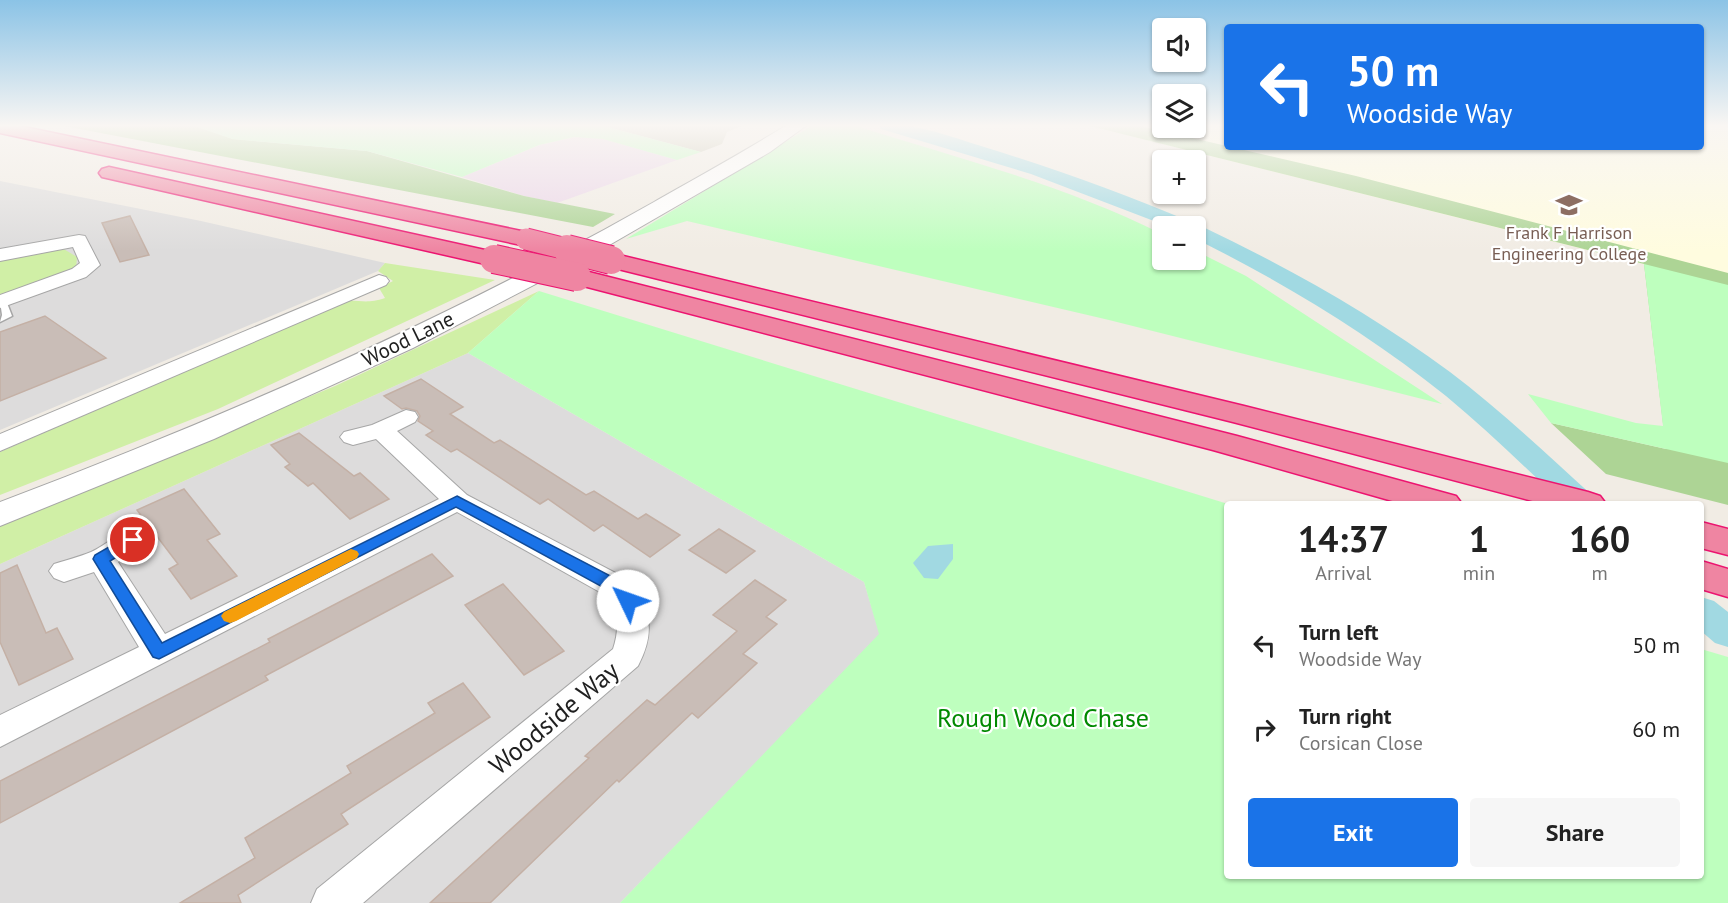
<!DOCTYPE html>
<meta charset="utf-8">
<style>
:root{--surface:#fff;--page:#f6f6f6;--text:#222;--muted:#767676;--accent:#1a73e8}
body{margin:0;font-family:"PT Sans",sans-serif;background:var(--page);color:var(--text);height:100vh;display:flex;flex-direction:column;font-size:22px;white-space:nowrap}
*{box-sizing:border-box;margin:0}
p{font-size:20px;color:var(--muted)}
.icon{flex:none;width:33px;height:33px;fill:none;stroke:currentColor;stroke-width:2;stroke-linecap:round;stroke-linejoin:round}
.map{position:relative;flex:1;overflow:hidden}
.side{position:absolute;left:1224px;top:501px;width:480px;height:378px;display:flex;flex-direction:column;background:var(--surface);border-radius:6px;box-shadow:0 2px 4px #0004}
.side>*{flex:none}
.top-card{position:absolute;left:1224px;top:24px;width:480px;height:126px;border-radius:6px;box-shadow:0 2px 4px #0004;background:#1a73e8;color:#fff;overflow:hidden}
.fabs{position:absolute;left:1152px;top:18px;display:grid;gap:12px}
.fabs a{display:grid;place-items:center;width:54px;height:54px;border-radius:6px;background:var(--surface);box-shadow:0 2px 4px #0004;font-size:30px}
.pin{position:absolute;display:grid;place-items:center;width:51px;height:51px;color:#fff;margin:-26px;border:3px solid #fff;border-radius:50%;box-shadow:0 2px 6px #0007}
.me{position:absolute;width:66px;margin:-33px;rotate:312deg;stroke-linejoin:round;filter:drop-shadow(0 0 4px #0008)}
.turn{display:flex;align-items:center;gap:21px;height:126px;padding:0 24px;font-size:27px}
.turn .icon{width:78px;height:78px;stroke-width:2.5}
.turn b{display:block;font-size:42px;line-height:51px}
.eta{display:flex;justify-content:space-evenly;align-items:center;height:102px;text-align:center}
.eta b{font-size:36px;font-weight:700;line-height:42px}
.action{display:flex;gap:12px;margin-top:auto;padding:12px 24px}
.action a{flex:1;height:69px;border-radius:6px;background:var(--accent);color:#fff;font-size:24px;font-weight:700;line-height:69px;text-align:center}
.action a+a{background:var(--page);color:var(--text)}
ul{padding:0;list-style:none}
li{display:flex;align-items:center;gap:18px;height:84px;padding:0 24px}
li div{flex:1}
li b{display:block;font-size:22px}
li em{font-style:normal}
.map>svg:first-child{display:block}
.residential{fill:#dddcdc}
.industrial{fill:#ebd6e8}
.education{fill:#fffcdf}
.construction{fill:#c6c4af}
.grass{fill:#d0efa6}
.forest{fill:#add495}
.park{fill:#beffbe}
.water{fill:#a1d9e2}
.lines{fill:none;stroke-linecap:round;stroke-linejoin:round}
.canal{fill:#a1d9e2;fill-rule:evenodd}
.building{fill:#c9bdb7;stroke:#c4b0a5;stroke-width:1.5}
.service-casing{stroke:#a6a6a6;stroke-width:3}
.minor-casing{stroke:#a6a6a6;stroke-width:2}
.tertiary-casing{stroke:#a6a6a6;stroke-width:2}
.motorway-casing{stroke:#ec1470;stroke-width:3}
.service{fill:#fff;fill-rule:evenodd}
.minor{fill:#fff;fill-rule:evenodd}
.tertiary{fill:#fff;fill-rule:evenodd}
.motorway{fill:#ef85a2;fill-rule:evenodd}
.motorway-bridge-far1-casing{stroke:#ec1470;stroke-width:23;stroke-linecap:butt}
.motorway-bridge-casing{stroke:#ec1470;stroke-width:30;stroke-linecap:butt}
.motorway-bridge-far1{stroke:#ef85a2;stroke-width:21}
.motorway-bridge{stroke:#ef85a2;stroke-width:28}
.route{fill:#1a73e8;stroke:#114b97;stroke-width:1.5}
.slow{fill:#f59e0b}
.labels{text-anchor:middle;stroke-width:4.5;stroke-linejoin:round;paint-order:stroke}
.far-education-label{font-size:18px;fill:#785e54;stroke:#fff}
.street-label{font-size:21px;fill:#1f1f1f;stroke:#fff}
.near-street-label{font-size:26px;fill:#1f1f1f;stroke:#fff}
.near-park-label{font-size:26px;fill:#018901;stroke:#fff}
</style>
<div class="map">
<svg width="1728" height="903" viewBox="0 0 1728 903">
<rect width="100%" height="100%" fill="#f1ece4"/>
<g class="residential">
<path d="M0,181l201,40 184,42 -7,8 -378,159z"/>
<path d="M468,353l396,229 16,53 -260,268h-620v-339z"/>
</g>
<path class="industrial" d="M581,136l22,3 74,21 -120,43 -33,-7 -62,-19 78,-32z"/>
<path class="education" d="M1086,125h76v3h34v-3h31v22h474v-22h27v160z"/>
<path class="construction" d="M600,125h144l-17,7 -5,12 -21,8z"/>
<g class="grass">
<path d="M62,248l15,9 -1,12 -54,22 -22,3v-35z"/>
<path d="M385,263l110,17 -277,129 -218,86v-43l343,-151c19,-1 24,3 42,-3l-6,-10 14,-7 -15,-10z"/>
<path d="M539,291l-71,62 -468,211v-38l335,-140z"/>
</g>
<g class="forest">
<path d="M59,125h133l41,14 134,12 157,45 91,18 -22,13z"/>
<path d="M1086,125h50l220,51 372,97v232l-122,-31 -55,-51 115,26 -22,-185z"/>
</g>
<g class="park">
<path d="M192,125h408l101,27 -24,8 -74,-21 -29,-2 -35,8 -77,32 -95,-26 -135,-12z"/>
<path d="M813,125h40c104,33 212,60 309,109v26h34v-9l50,25 196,128 -333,-84 -422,-99 -61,18z"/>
<path d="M1644,264l84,21v178l-177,-40 -23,-29 108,29 27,3z"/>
<path d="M539,291l689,213 -1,372h474v-227l27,8v246h-1108l259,-269 -15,-52 -396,-229z"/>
</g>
<path class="water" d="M953,544v15l-15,20 -14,-1 -11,-15 15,-17z"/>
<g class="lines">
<g class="canal">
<path d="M879,125c34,-3 69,11 102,21 71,22 141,47 210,76l3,3 9,2c86,41 170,88 247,145 50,38 97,82 144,125l5,7h-35c-39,-37 -77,-74 -118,-108 -77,-62 -162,-113 -250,-157v-13h-29l-136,-52 -150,-45z"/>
<path d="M1701,597l13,4 14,11v35l-13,-4 -14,-12z"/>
</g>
</g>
<g class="building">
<path d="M130,216l19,39 -29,7 -18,-39z"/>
<path d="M45,316l61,42 -106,43v-69z"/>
<path d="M421,379l42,28 -13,7 44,29 6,-3 86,55 8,-4 44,28 8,-5 34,21 -30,22 -47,-32 -9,6 -46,-32 -8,5 -83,-55 -6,3 -25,-17 7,-4 -15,-10 2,-5 -3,-5 -11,-3 -4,1 -18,-13z"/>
<path d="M299,433l55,43 6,-3 29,26 -39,20 -37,-36 -5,3 -23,-19 5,-3 -19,-19z"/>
<path d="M184,489l36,45 -13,6 30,36 -46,23 -22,-30 9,-5 -41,-54z"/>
<path d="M719,529l36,22 -29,22 -37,-23z"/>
<path d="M432,554l21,22 -188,100 3,4 -268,143v-42l270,-139 -2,-3z"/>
<path d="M17,565l29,68 11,-5 16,31 -54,26 -19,-43v-69z"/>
<path d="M755,580l31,20 -20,17 11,7 -34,30 14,9 -59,55 -6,-5 -73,69 -2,-2 -127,123h-60l159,-145 -4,-2 62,-56 8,5 82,-74 -24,-16z"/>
<path d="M503,584l61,67 -40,24 -59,-70z"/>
<path d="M463,683l27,34 -149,97 7,10 -110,71 3,8h-61l75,-45 -10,-20 106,-65 -4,-7 88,-53 -7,-10z"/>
</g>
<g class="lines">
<g class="service-casing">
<path id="service" d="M2,300l5,3 5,13 -12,6 2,-7 -2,-14z"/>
</g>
<g class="minor-casing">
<g id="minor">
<path d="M79,235l6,1 15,29 -14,12 -86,31v-13l72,-26 8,-6 -7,-16 -73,14v-12z"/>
<path d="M379,275l7,2 3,4 -3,4 -386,166v-17z"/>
<path d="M406,410l9,2 3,5 -3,5 -18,9 70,64 160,84c24,31 29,52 11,87l-275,237h-52l6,-14 296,-240c7,-21 5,-37 -8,-54l-148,-83 -457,235v-32l139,-68 -45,-75 -30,10 -10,-4 -5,-7 5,-7c12,-4 25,-7 37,-12 18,-8 31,-25 52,-19l4,7 -4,7 -25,15 47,72 274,-135 -63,-60 -23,6 -9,-3 -4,-5 4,-5 28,-7z"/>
</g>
</g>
<g class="tertiary-casing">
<path id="tertiary" d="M787,125h20l-37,27 -171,99 -186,97 -199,91 -214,87v-24c225,-85 444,-181 654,-300 44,-25 89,-50 133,-77z"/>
</g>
<g class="motorway-casing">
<g id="motorway">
<path d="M0,125h15l511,107 8,2 4,5 -4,5 -8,2 -526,-113z"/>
<path d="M109,167l385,85 9,2 3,5 -3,5 -9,2 -392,-89 -3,-4 3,-4z"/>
<path d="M611,253l633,153 344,86 12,4 6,8h-62l-311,-82 -631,-157 -3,-5 3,-5z"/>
<path d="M577,269l660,167 219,60 6,8h-59l-190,-54 -645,-168 -4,-5 4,-5z"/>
<path d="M1701,522l27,7v26l-27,-7z"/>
<path d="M1701,561l27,8v28l-27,-8z"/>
</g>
</g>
<use href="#service" class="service"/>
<use href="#minor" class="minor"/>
<use href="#tertiary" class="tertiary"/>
<use href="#motorway" class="motorway"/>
<g class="motorway-bridge-far1-casing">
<path id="motorway-bridge-far1" d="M526,239l48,12"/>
</g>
<g class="motorway-bridge-casing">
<g id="motorway-bridge">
<path d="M567,249l44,11"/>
<path d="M494,259l83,18"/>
</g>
</g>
<use href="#motorway-bridge-far1" class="motorway-bridge-far1"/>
<use href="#motorway-bridge" class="motorway-bridge"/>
</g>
<linearGradient id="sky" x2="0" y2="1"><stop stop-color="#8bc3e6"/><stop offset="0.5" stop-color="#f9f6f3"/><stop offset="1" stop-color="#f9f6f3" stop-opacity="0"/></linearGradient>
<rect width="1728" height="251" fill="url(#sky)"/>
<path class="route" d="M457,496l165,86 14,19 -2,4h-12l-12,-14 -154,-84 -297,152 -6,-2 -60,-98 2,-4 33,-19h10l3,4 -3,4 -28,17 52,82z"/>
<path class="slow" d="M351,549l6,2 2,3 -2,4 -121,63 -6,2 -6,-2 -3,-5 3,-4z"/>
<defs>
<g id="school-bare" transform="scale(2.07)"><path d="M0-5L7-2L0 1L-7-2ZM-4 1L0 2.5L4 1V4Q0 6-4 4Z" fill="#8d6e63" stroke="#fff" stroke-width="2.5" paint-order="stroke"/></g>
</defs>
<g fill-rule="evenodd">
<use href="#school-bare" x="1569" y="205"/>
</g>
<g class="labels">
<g class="far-education-label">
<text x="1569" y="239">Frank F Harrison<tspan x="1569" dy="21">Engineering College</tspan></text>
</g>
<g class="street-label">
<text transform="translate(408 339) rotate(-26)" y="7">Wood Lane</text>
</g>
<g class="near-street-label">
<text transform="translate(554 718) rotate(-40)" y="9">Woodside Way</text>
</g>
<g class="near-park-label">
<text x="1043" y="727">Rough Wood Chase</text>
</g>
</g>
</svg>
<div class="fabs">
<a><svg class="icon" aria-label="sound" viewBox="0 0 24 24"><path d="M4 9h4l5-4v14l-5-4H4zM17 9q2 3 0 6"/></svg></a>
<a><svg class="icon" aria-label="layers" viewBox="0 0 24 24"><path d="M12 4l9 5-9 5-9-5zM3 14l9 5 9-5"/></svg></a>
<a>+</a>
<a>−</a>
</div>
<div class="pin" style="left:133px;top:540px;background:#d93025"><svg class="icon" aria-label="arrive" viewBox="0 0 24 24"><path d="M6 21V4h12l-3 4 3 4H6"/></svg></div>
<svg class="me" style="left:628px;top:601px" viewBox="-20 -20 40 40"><circle r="19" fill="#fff"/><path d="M0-13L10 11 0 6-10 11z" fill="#1a73e8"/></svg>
<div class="top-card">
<div class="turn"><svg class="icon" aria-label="left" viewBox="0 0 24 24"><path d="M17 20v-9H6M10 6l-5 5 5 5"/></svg><div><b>50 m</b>Woodside Way</div></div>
</div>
<section class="side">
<div class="eta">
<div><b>14:37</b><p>Arrival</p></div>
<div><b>1</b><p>min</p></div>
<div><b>160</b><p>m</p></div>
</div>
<ul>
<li><svg class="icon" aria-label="left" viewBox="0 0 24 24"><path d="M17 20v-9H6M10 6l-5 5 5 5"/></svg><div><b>Turn left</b><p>Woodside Way</p></div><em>50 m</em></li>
<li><svg class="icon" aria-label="right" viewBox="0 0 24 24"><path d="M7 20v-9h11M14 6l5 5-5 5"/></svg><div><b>Turn right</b><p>Corsican Close</p></div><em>60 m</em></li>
</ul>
<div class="action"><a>Exit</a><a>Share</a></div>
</section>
</div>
